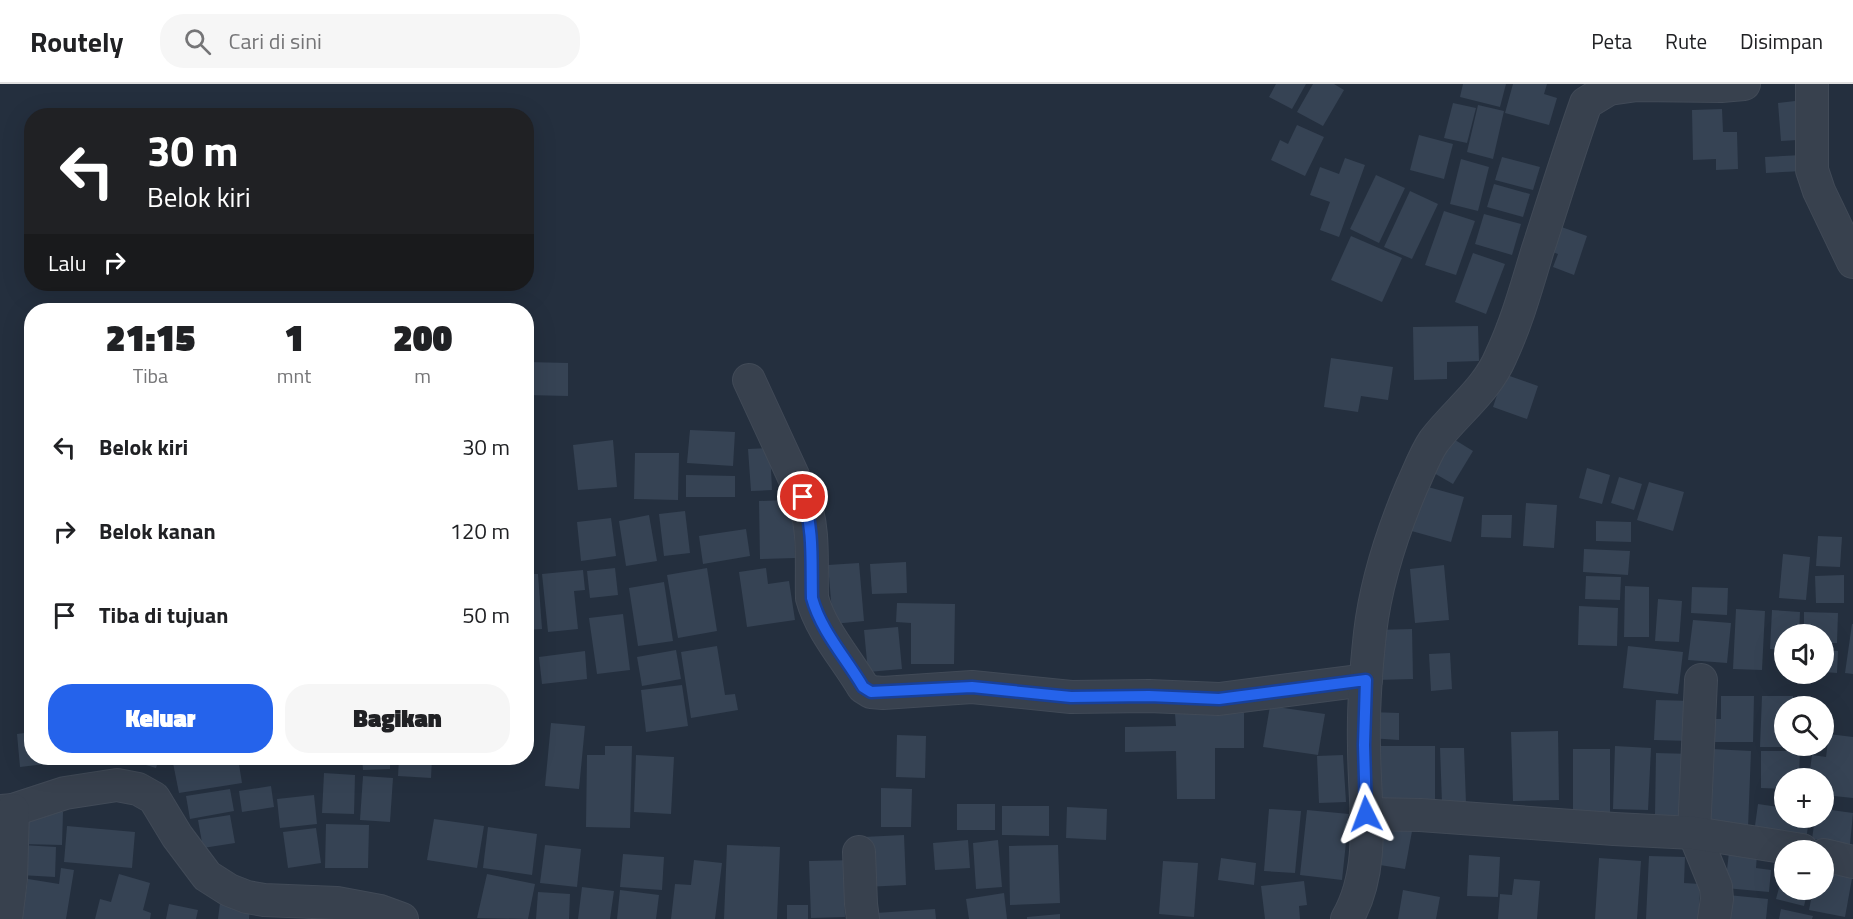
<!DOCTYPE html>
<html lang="id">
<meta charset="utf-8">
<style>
:root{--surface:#fff;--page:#f6f6f6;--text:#202124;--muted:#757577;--line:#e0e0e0;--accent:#2563eb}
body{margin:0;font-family:"Titillium Web",sans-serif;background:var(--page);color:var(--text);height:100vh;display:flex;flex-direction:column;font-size:22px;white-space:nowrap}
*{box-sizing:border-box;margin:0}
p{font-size:20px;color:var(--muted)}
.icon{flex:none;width:33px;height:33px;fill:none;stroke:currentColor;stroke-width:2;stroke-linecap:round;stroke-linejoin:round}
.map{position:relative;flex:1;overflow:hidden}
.panel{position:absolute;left:24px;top:219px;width:510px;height:462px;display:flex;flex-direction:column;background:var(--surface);border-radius:24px;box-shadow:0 6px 24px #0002}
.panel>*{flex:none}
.guide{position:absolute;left:24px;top:24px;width:510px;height:183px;border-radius:24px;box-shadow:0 6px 24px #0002;background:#202124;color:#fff;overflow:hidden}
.fabs{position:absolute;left:1774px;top:540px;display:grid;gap:12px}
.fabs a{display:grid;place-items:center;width:60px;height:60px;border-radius:50%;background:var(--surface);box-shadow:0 6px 24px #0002;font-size:30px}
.pin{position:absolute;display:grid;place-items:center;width:51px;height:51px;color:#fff;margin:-26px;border:3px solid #fff;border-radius:50%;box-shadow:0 2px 6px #0007}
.me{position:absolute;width:66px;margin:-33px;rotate:357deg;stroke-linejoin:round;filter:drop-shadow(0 0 4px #0008)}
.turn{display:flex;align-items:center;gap:21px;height:126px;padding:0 24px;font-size:27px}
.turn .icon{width:78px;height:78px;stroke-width:2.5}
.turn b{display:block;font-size:42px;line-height:51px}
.then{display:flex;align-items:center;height:57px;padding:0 24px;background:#0003;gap:12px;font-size:22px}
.eta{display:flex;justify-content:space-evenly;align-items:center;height:102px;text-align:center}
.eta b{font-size:36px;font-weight:800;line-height:42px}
.cta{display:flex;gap:12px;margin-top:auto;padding:12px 24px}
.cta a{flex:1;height:69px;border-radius:24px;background:var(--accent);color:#fff;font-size:24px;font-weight:800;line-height:69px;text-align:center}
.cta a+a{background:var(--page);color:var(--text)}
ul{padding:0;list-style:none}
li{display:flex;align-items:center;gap:18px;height:84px;padding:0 24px}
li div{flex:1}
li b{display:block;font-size:22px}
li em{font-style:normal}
header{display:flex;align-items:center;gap:36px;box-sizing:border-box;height:84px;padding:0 30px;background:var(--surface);border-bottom:2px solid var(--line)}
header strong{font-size:28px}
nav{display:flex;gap:33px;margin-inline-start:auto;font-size:21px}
.search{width:420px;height:54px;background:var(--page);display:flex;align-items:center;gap:15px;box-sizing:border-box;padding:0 21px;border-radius:24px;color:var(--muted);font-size:22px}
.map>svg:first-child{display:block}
.building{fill:#364354}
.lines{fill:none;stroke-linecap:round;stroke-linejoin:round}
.minor-casing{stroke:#414a57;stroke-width:34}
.minor{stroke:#38414e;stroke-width:32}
.route-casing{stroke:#184099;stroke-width:15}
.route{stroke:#2563eb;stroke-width:10}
</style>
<header>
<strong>Routely</strong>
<div class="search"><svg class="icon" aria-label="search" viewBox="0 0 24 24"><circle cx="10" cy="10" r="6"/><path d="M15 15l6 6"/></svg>Cari di sini</div>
<nav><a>Peta</a><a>Rute</a><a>Disimpan</a></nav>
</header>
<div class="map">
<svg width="1853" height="835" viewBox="0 0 1853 835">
<rect width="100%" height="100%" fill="#242f3e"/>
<g class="building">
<path d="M1276,0h30l-14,25 -23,-12z"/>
<path d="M1313,0h21l10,6 -21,36 -26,-14z"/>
<path d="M1463,0h43l-6,23 -40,-10z"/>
<path d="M1513,0h34l-3,10 13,4 -8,27 -44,-12z"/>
<path d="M1795,17l3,39 -17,1 -3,-38z"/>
<path d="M1453,19l23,5 -9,35 -23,-5z"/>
<path d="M1478,21l26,6 -11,48 -26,-7z"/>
<path d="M1722,25l1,23h14l1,37 -22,1v-11l-23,1 -1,-50z"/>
<path d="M1297,41l27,12 -19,39 -34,-16 9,-20 8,4z"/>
<path d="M1419,51l34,9 -9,35 -34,-9z"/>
<path d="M1802,71l1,16 -37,2 -1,-16z"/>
<path d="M1502,73l38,10 -7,23 -38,-10z"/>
<path d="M1345,74l20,7 -26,72 -19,-7 10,-28 -20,-7 10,-28 19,7z"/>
<path d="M1461,75l28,8 -11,44 -28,-7z"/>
<path d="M1376,91l29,13 -26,55 -29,-14z"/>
<path d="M1494,100l36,10 -7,23 -36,-10z"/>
<path d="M1410,107l28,13 -26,55 -28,-12z"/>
<path d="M1444,127l31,10 -19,54 -31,-10z"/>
<path d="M1484,130l37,10 -9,31 -37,-11z"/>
<path d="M1550,139l37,13 -13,39 -21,-8 5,-13 -17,-6z"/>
<path d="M1351,152l51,22 -20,44 -51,-22z"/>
<path d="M1473,169l32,11 -19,50 -31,-12z"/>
<path d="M1478,242l1,35 -32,1v17l-33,1 -1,-53z"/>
<path d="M1331,274l62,9 -5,33 -27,-4 -3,16 -34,-5z"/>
<path d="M526,278l42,1v33l-42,-1z"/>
<path d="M1504,290l34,12 -11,33 -34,-12z"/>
<path d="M690,346l45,2 -2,34 -46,-3z"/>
<path d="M1447,351l26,16 -20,33 -26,-15z"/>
<path d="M613,356l4,47 -39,3 -5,-45z"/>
<path d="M770,364l2,42 -21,1 -3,-42z"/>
<path d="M635,369h44l-1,47 -44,-1z"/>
<path d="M1587,384l23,7 -8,29 -23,-6z"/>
<path d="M686,391l49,1v21h-49z"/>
<path d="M1619,393l23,7 -8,26 -23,-7z"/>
<path d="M1649,398l35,10 -11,39 -36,-11z"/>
<path d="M1421,401l43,12 -13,45 -43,-12z"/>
<path d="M785,416l1,13h8l1,45 -35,1 -1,-58z"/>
<path d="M1526,419l31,2 -3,43 -31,-2z"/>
<path d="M685,427l5,42 -26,3 -5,-42z"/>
<path d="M649,431l8,46 -31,5 -7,-45z"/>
<path d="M1482,431h30l-1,23 -30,-1z"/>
<path d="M611,434l5,38 -35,5 -4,-39z"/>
<path d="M1596,437l35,1v20l-35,-1z"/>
<path d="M746,445l4,27 -47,8 -4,-28z"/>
<path d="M1818,452l24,1 -2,30 -24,-1z"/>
<path d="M1584,465l46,2 -2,24 -45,-3z"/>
<path d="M1783,470l27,3 -4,43 -27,-2z"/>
<path d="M906,478l1,31 -35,1 -2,-30z"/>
<path d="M859,479l5,58 -31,3 -5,-59z"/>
<path d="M1444,481l5,55 -34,3 -5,-54z"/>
<path d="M615,484l3,27 -28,3 -3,-27z"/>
<path d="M707,484l10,63 -39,7 -11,-63z"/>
<path d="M766,484l2,16 21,-3 6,39 -48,7 -8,-55z"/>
<path d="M583,486l2,20 -11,1 4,38 -30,3 -6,-58z"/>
<path d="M526,490h12l4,55 -16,1z"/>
<path d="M1844,491v28h-28l-1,-27z"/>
<path d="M1586,492l35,1 -1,23 -35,-1z"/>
<path d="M664,498l9,59 -35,5 -9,-58z"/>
<path d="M1625,502l24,1v50h-25z"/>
<path d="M1692,503l36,1 -1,27 -36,-2z"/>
<path d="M1658,515l24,2 -3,41 -24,-1z"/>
<path d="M897,519l58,1 -1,60h-43v-41l-15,-1z"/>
<path d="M1579,522l39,2 -1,38 -39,-1z"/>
<path d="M1736,525l29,2 -3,59 -29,-1z"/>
<path d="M1772,526l28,2 -1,22h-14v16l-15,-1z"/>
<path d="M1804,528l34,1 -1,30h-13v-9h-20z"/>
<path d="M623,530l7,56 -33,4 -8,-56z"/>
<path d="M1693,536l38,3 -4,40 -39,-3z"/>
<path d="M1852,540h1v50l-8,-1z"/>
<path d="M898,543l4,42 -34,3 -4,-42z"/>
<path d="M1412,545l1,50 -37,1 -1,-50z"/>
<path d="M717,562l8,49 10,-1 3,16 -47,8 -10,-66z"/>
<path d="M1628,562l55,6 -5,42 -55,-6z"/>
<path d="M676,566l5,29 -39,7 -5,-29z"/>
<path d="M1824,566l14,1 -1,22 -13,-1z"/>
<path d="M585,567l2,28 -45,5 -3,-27z"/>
<path d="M1450,569l2,36 -21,2 -2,-37z"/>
<path d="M682,601l6,41 -42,6 -5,-42z"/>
<path d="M1721,612h33l-1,46h-44v-23h12z"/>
<path d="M1762,612h31v10h-8v41h-25z"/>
<path d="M1656,616l35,1 -1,40 -36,-1z"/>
<path d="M1270,622l55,8 -7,41 -55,-8z"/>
<path d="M1370,628l29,1v27l-30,-2z"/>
<path d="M1244,629v35h-29v51h-38l-1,-48 -51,1v-25l51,-1 -1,-12z"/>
<path d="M551,639l34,3 -6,63 -34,-3z"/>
<path d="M1558,647l1,69 -46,1 -2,-69z"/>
<path d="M32,648v26h55v1l-67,8 -3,-33z"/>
<path d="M1829,650l24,3v61l-29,-3v-17h-15l3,-23 14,2z"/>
<path d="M897,651l29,1 -1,42 -29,-1z"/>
<path d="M605,662h27l-2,82 -44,-1 1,-72h18z"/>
<path d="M1370,662h65v57h-66z"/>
<path d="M1615,662l36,2 -3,62 -35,-1z"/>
<path d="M1440,664h24l2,55h-24z"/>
<rect x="1573" y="665" width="37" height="63"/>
<path d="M1712,665l39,2 -3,77 -40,-2z"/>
<path d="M1761,667h39l-1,27h-14v11l-24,-1z"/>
<path d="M1656,669l35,1 -2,62 -34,-1z"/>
<path d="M636,671l38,2 -3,57 -37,-2z"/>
<path d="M1343,671l3,47 -27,1 -2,-47z"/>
<path d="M130,674h29l-3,10 -27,-8z"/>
<path d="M208,674h30l4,25 -63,10 -6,-30z"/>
<path d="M362,674h28v11l-27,1z"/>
<path d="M399,674h33l-1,20 -33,-2z"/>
<path d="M324,689l31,2 -1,39 -32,-1z"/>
<path d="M363,692l30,2 -3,44 -30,-2z"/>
<path d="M271,702l3,21 -32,5 -3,-21z"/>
<path d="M881,704l31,1 -1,38h-30z"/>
<path d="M230,705l4,22 -44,8 -4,-23z"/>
<path d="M314,711l3,29 -37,4 -3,-29z"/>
<rect x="957" y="720" width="38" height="26"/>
<path d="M1758,720l27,4v10h24l-3,23 -52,-8z"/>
<path d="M1002,722h47v30l-47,-1z"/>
<path d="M1067,723l40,2 -1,31 -40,-2z"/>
<path d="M1269,725l32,2 -6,62 -31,-2z"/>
<path d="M1824,725l29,4 -3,31 -38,-5 3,-21h9z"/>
<path d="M1307,726l42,4 -7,66 -42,-5z"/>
<path d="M23,727l40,1 -1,33 -40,-1z"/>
<path d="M230,731l5,28 -32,5 -5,-28z"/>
<path d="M434,735l50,7 -7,42 -50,-8z"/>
<path d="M1375,736l38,6 -8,43 -38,-6z"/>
<path d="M326,740l43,1 -1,43h-43z"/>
<path d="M67,742l68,6 -3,36 -68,-6z"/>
<path d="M488,743l49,7 -5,41 -49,-7z"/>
<path d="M316,744l5,35 -33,5 -5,-36z"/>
<path d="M904,751l2,50 -41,2 -2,-50z"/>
<path d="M968,756l2,28 -35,2 -2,-27z"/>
<path d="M998,756l4,47 -26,2 -3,-46z"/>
<path d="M22,761l34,2 -1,30 -35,-2z"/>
<path d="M545,761l36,4 -4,38 -37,-4z"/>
<path d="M727,761l53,2 -3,72h-53z"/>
<path d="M1058,761l2,58 -50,2 -1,-59z"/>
<path d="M1729,768l28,3 -1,13 15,2 -2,22 -44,-4z"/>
<path d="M623,770l41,3 -2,33 -42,-3z"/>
<path d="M1469,771l31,2 -2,40 -31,-1z"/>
<path d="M1649,772l36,1 -1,26 16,1 -1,35h-53z"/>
<path d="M1221,774l35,5 -2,22 -36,-5z"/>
<path d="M1599,774l42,3 -4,58h-42z"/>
<path d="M694,776l28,3 -7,56h-44l4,-35 16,1z"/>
<path d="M858,776l1,26 -15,1 1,30 -34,1 -2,-57z"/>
<path d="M1163,777l35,2 -4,54 -35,-3z"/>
<path d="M1824,783l29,6 -8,44 -36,-7 4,-20h11z"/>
<path d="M61,784l13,2 -8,49h-44l6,-40 31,5z"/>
<path d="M1784,785l1,21h23l-4,16 -28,-7z"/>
<path d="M119,790l31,9 -7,27 8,3 -1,6h-55l5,-20 11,3z"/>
<path d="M487,790l48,10 -7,35 -51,-1z"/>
<path d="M1514,795l26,2 -3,38h-39l2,-25 12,1z"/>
<path d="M1304,797l3,24 -8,1 1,13h-35l-4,-33z"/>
<path d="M582,803l32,4 -4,28h-32z"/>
<path d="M620,806l39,5 -3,24h-39z"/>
<path d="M1403,806l37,7 -4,22h-38z"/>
<path d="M538,808l32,2 -1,25h-33z"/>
<path d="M1004,809l3,26h-38l-3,-20z"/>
<path d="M1728,811l40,4 -2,20h-41z"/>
<path d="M220,819l30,2 -1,14h-31z"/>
<path d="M169,820l29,6 -2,9h-30z"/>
<rect x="787" y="821" width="21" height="14"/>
<path d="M935,825l1,10h-60v-6z"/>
<path d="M1781,825l32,7 -1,3h-33z"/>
<path d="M1060,830v5h-33v-2z"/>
</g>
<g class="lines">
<g class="minor-casing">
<g id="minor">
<path d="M1812,0v86l7,21 34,71"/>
<path d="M749,296l54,117c12,32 8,67 9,101 9,33 34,60 51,89l8,5 12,1 89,-6 99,10 78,-1 70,3 147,-19"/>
<path d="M1701,596l-7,153 22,54 1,12 -3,20"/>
<path d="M0,727l13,-1 52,-17 52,-8 21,4 16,9 23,38 30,40 22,14 18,7 17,3 73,3 43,8 22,8"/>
<path d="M1366,730l54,1 194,14 80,4 108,17"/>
<path d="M859,768l2,52 2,15"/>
<path d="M1824,771l29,7"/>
<path d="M6,835l5,-40 2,-69"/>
<path d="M1347,835c30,-52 17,-116 17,-173 -1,-38 2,-76 6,-113 6,-52 22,-100 42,-147 7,-15 13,-32 22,-45 22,-29 53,-51 67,-85 16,-34 26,-71 37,-107 16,-49 31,-98 48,-146l23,-14 28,-4 84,1 23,-2"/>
</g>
</g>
<use href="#minor" class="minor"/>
</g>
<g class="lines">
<g class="route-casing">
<path id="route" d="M803,413c11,32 8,67 9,101 9,33 34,60 51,89l8,5 101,-5 99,10 78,-1 70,3 147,-19 -2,65 2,69"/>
</g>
<use href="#route" class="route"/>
</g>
</svg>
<div class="fabs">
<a><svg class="icon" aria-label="sound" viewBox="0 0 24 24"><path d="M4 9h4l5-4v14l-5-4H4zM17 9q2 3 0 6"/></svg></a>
<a><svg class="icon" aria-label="search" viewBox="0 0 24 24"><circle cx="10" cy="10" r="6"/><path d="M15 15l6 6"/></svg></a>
<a>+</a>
<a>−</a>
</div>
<div class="pin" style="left:803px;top:413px;background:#d93025"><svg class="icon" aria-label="arrive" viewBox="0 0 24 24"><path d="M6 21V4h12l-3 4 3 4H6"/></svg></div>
<svg class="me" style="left:1366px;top:730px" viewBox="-20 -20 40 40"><path d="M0-17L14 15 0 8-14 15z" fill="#2563eb" stroke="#fff" stroke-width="4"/></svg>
<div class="guide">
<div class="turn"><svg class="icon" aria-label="left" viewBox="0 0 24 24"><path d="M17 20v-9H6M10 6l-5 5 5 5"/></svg><div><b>30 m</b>Belok kiri</div></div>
<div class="then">Lalu<svg class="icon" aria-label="right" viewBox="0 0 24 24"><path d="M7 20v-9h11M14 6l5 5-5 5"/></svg></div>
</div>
<section class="panel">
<div class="eta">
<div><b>21:15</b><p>Tiba</p></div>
<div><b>1</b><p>mnt</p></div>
<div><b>200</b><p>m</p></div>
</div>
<ul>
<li><svg class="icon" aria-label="left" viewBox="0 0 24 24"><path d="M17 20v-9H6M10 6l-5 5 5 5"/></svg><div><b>Belok kiri</b></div><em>30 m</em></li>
<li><svg class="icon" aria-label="right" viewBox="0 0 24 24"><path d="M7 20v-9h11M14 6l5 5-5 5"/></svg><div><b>Belok kanan</b></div><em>120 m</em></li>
<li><svg class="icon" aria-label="arrive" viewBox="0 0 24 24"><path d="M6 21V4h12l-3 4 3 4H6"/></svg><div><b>Tiba di tujuan</b></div><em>50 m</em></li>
</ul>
<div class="cta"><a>Keluar</a><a>Bagikan</a></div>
</section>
</div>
